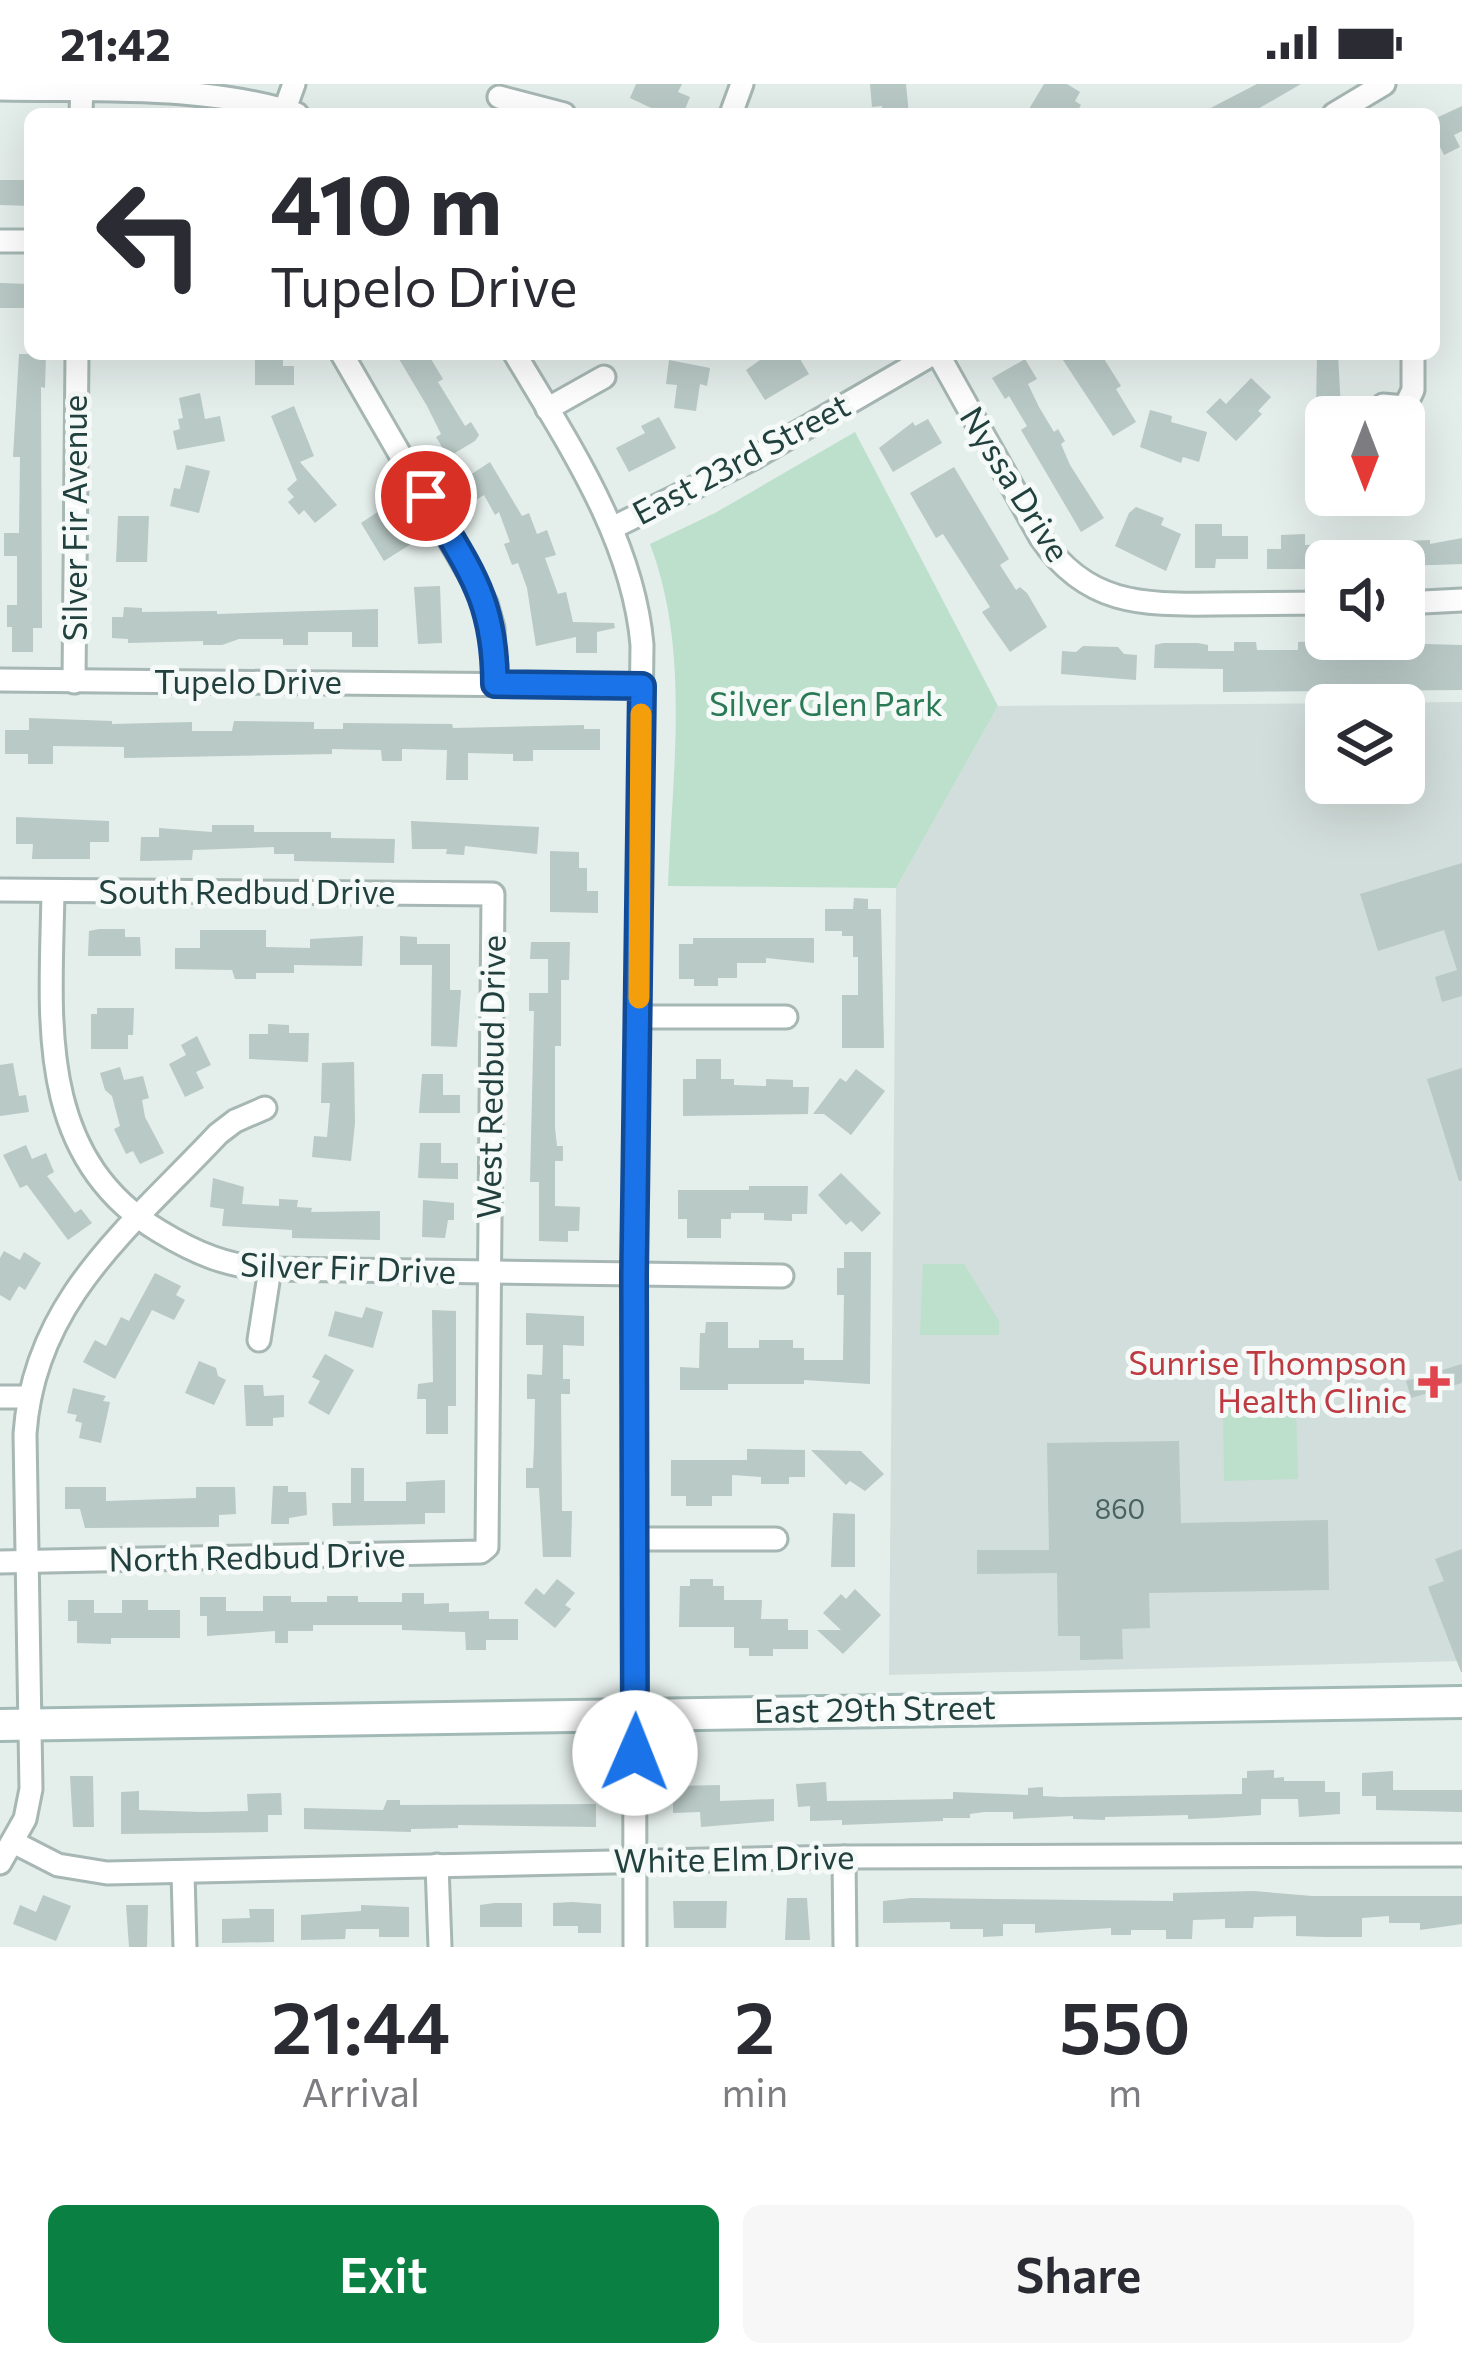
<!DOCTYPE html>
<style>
:root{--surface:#fff;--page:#f7f7f7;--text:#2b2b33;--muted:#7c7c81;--accent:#0b8043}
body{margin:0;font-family:Commissioner,sans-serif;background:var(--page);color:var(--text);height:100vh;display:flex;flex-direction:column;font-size:45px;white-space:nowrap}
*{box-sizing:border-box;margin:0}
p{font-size:39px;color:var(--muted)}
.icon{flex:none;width:66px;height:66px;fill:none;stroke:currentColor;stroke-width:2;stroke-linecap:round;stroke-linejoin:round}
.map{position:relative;height:1863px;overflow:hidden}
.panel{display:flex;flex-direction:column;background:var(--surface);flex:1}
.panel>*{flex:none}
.banner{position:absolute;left:24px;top:24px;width:1416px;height:252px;border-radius:18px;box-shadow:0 12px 48px #0002;background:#fff;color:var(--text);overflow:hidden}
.needle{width:78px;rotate:180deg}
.buttons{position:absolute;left:1305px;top:312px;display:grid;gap:24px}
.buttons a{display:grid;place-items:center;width:120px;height:120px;border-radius:18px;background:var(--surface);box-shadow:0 12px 48px #0002;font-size:60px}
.pin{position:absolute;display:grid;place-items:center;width:102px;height:102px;color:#fff;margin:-51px;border:6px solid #fff;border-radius:50%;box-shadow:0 3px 12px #0007}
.me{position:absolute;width:132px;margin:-66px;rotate:1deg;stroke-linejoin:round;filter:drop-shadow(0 0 9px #0008)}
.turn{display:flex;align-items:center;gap:42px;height:252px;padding:0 48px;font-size:54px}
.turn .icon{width:156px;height:156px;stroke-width:2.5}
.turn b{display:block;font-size:84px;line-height:102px}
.eta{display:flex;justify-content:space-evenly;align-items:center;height:204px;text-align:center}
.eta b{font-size:72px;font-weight:600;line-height:84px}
.action{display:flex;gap:24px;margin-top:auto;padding:24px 48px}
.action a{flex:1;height:138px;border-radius:18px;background:var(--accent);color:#fff;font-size:48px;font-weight:600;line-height:138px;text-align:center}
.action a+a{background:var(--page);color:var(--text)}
.status{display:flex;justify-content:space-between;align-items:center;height:84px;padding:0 60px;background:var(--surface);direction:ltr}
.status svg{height:33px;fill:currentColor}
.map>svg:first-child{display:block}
.built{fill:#d2dedb;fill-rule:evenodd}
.green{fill:#bce0cc}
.building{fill:#b9c9c5}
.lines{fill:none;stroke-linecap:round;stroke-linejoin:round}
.street-casing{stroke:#a6b7b4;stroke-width:27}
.secondary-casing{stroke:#a2bab6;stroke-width:36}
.street{stroke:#fff;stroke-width:21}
.secondary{stroke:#fff;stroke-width:30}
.route-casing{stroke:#114b97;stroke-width:30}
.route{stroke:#1a73e8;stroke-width:21}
.slow{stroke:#f59e0b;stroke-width:21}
.health-dot{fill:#e0444e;stroke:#f5faf8;stroke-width:4.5}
.labels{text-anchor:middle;stroke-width:10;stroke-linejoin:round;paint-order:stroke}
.number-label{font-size:27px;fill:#486360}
.street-label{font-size:33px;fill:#22413e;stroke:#f5faf8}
.park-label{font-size:33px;fill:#2a7a56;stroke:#f5faf8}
.health-label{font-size:33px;fill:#be3a42;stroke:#f5faf8;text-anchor:end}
</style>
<div class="status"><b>21:42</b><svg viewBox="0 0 49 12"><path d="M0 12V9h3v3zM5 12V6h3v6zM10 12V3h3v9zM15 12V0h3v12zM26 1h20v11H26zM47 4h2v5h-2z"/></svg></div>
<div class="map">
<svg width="1462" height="1863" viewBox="0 0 1462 1863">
<rect width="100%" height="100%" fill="#e4eeeb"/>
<path class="built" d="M1462,618v959l-573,14 7,-787 102,-182zM1326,621h78v78h-78z"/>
<g class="green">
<path d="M855,348l143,274 -102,182 -228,-2c4,-112 23,-234 -18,-342l65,-31z"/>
<path d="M923,1180h41l35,57v14h-79z"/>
<path d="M1296,1323l2,72 -74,2 -1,-73z"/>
</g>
<g class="building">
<path d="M636,0h46l-4,8 12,5 -7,17h-19l-34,-16z"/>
<path d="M870,0h36l3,30h-26l-1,-8 -10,1z"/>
<path d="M1044,0h23l13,8 -5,9 6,4 -6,9h-49z"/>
<path d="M1257,0h44l-52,30h-50z"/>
<path d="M1462,22v25l-8,4 6,12 -16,8 -10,-20v-16z"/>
<path d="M0,96h30v26l-30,-1z"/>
<path d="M0,199l30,1v24h-30z"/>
<path d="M19,270h27l-1,34 -4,-1 1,241h-9v24h-21v-25h-5v-22h10v-49h-13v-23h15l1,-76h-7z"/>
<path d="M255,270h28v12h11v19h-39z"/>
<path d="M396,270h32l15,25 -5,3 27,44 6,-4 8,13 -4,6 -27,16 -12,-20 5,-3 -14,-28z"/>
<path d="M768,270h29l12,20 -44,26 -19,-30z"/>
<path d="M1059,270h42l20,32 -5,3 20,33 -23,14z"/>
<path d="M1317,270h21l3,55h-25z"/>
<path d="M1025,275l12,20 -9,5 11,23 15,25 4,-3 7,12 -4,3 9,21 34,53 -23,14 -60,-102 6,-4 -18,-30 -4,3 -13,-21z"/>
<path d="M669,276l41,8 -3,18 -7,-2 -4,27 -22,-3 3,-23 -11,-1z"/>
<path d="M1251,294l20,19 -13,14 4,3 -26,27 -30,-29 14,-14 6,6z"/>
<path d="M200,309l5,26 15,-3 5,25 -48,9 -4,-19 7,-2 -2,-10 5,-1 -4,-20z"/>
<path d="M294,322l20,50 -14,6 37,43 -22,18 -11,-13 -5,5 -11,-13 6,-5 -7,-8 10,-9 -26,-64z"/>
<path d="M1150,326l22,6 -1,6 36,10 -8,30 -16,-5 -2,6 -41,-16z"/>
<path d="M659,333l17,31 -47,24 -13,-24 29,-15 -4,-7z"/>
<path d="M928,335l14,24 -49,29 -14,-24 34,-26 2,4z"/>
<path d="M490,378l32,54 7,-3 8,21 10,-4 9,25 -11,3 13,36 8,-2 7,30 41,1 1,5 -18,4v21h-21v-16l-40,9 -9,-58 -9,-25 -6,2 -8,-21 6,-2 -11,-30 -4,3 -11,-20 -10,6 -13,-20z"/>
<path d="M186,381l24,6 -11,42 -29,-7 4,-18 6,1z"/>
<path d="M954,383l55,92 -9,6 16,25 4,-3 7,6 20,34 -37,25 -28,-40 8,-5 -47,-73 -7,4 -26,-45z"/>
<path d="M1136,423l28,11 -3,7 20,9 -15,37 -51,-25 14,-33z"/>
<path d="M379,427l11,18 9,-5 12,20 -27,17 -23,-38z"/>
<path d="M118,432h31l-2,46h-31z"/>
<path d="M1195,440h27v12h26v23h-32l-1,9h-20z"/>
<path d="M1305,450v11l125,-5v4l32,-6v26l-58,2v-5h-78v8h-59v-20h14v-14z"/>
<path d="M440,502l2,57 -24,1 -4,-57z"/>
<path d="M124,523l18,1v4l75,-1v3l161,-5v38h-26v-15h-44v13h-25v-6h-44l-17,6h-19v-4l-75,2v-4l-16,-1v-21h11z"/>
<path d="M1322,557v9l11,1 30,-1v-9h22v8h30l9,-5 38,1v45l-239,2v-23l-69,-1 1,-23 8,-2h35l10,2v6h26v-9h22l1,8h41v-8z"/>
<path d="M1083,562l35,1 6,7 13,1 -1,25 -75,-6 1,-23 14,1z"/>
<path d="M29,634l83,3v3l80,-2v9h40l2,-10 80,1v7h29v-6l109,1 1,4 131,-3v4h16v21h-67v11h-20v-7l-45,-1v27h-22l1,-30 -45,-1v12h-20l-1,-11 -49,-1v5l-208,4v-11l-71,-1v18h-25v-10h-23v-24h24z"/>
<path d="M16,733l93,4v21h-19v17h-58l1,-15h-17z"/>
<path d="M411,737l128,6 -2,27 -72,-8 -1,9 -18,-1 1,-5h-35z"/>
<path d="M212,741h42v7h77v6l64,1 -1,24 -100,-2v-7h-20v-7l-81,3 -1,10 -52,1 1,-24h18v-9l53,4z"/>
<path d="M550,767l29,1v16h8v23h11v22l-48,-1z"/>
<path d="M1462,779v133l-20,6 -7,-25 22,-7 -13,-40 -66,21 -18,-57z"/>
<path d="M854,814l14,1v10h13l3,139h-42v-53h16v-38h-5v-21h-11v-5h-17v-22h28z"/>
<path d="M99,845h26v8h15l1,19h-53l1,-25z"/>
<path d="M200,846h66v17l44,1v-9l53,-3 -1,30 -68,-1v8h-38v6h-21l-3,-9 -57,-1v-21h25z"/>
<path d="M400,852l17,1v7h33v46h11l-4,57 -26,-1 1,-81h-32z"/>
<path d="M693,854h121v25l-48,-5v5h-29v15h-19v8h-24v-7h-15v-35h14z"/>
<path d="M531,858h39l-1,38h-8v66h-6v82l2,18h6v15h-8v45l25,1 -1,24h-11v11l-29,-1v-59h-9l4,-171h-5v-18h19v-34h-18z"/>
<path d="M97,924h37l-1,27h-5v14h-37v-35h6z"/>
<path d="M268,940l21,1v8h20l-1,29 -59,-3v-25h19z"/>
<path d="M197,952l14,29 -15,7 8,16 -19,9 -16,-33 17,-9 -5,-10z"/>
<path d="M696,975h25v20h13v6l32,1v-7l27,1v7h16l-1,27 -125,2v-37h13z"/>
<path d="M354,978l1,61 -4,38 -39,-4 2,-21 13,1 3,-34h-9l1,-40z"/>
<path d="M13,979l6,33 7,-1 3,17 -29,4v-51z"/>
<path d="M120,983l4,13 19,-4 6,22 -7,2 3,17 19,36 -24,11 -7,-13 -7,3 -12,-25 6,-3 -8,-30 -7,-6 -5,-17z"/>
<path d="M1462,984v113h-3l-32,-102z"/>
<path d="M856,985l29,22 -34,44 -27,-21h-11l27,-36 6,4z"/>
<path d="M422,990h21v21h17v18h-41z"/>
<path d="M420,1059h21v20h17v16l-40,-1z"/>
<path d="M26,1061l6,14 14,-6 8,19 -7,4 28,37 6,-4 11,14 -24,17 -41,-55 -7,3 -17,-33z"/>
<path d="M841,1089l40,40 -19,19 -11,-11 -5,4 -28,-30z"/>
<path d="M213,1094l31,9 -2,17 37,2v-7l19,1 -1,7 15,1 -1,4 69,-1v29l-88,-2v-8l-70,-4 2,-17 -14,-2z"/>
<path d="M749,1102h59l-1,28h-15v7l-28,-1v-7h-33v6h-10v19h-34v-19h-9v-29h71z"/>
<path d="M423,1116l31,3v17h-6l-3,18 -23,-1z"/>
<path d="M4,1167l16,9 4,-8 17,11 -16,27 -6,-4 -9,15 -10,-6v-37z"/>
<path d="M844,1168h27l-1,132 -66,-4v4h-76v6h-48v-23l19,1 1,-35h5l1,-11h22v26h31v-8h34v8h11v12h39l1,-65h-7v-27h7z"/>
<path d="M155,1189l26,13 -5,9 9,5 -11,20 -22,-10 -37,69 -32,-17 12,-22 11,6 15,-29 8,4z"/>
<path d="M366,1223l17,5 -10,36 -45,-12 7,-25 27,7z"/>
<path d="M432,1226l24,1v95h-8v28h-22v-35h-9l1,-15 15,-2z"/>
<path d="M526,1229l58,3v30l-21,-1v34h7v15h-9l1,117h10l-1,46h-28l-4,-69h-13v-20h7l1,-21 1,-48h-8v-25l15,1 1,-30h-17z"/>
<path d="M325,1270l29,16 -25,45 -21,-12 12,-22 -8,-4z"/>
<path d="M199,1277l17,7 2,8 8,4 -12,25 -29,-12z"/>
<path d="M1462,1280v19l-51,15 -5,-17z"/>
<path d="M244,1301h19l1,11 20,-1v22l-11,1v8h-27z"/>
<path d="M73,1304l33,8 -3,5 7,1 -9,41 -22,-5 3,-15 -7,-2 2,-6 -10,-2z"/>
<path d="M1179,1357l2,82 147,-3 1,70 -180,3 1,35 -28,1 1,30 -43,1v-24h-22l-1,-63 -80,1v-24h72l-2,-107z"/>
<path d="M747,1365l58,1v27h-16v7h-28v-7l-29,-2v21h-20v10h-26v-10h-15v-36h76z"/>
<path d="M811,1366l50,1 23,23 -19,17 -15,-10 -4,4z"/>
<path d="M351,1384h13v33h42v-19l39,-2v33h-20v11l-92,2 -1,-23h19z"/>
<path d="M273,1402h15v6h18l1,23 -18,3v6h-18z"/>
<path d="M65,1403h41v14l90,-3v-11h39l1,27 -17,1v12l-134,1 -5,-19h-15z"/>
<path d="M833,1429l22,1v53h-24z"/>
<path d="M1462,1465v123h-1l-33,-85 16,-6 -9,-22z"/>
<path d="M557,1495l18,14 -10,12 6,4 -16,19 -31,-25 12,-15 8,7z"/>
<path d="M690,1495h23v7h11v14h38l-1,19h27v11h20v19h-35v7h-24v-8h-15v-21h-55l1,-41h10z"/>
<path d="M855,1505l26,26 -38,39 -26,-24h24l-18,-17 18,-19 5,5z"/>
<path d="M402,1509h22v11l25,-1v9l40,-1v8h29v21h-32v10h-20l-1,-18 -63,-2v-5h-89v6h-25v12h-13v-12l-68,5v-20h-7v-19h26v14h37v-15h28v6h36v-6h31v6h44z"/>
<path d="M68,1516h26v13h28v-13h26v10h32v28h-69v6l-34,-1v-22h-9z"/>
<path d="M1274,1686v8l10,-1v4h41v11h15v22l-41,3 -1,-18h-37v16l-45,3 -28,1v-4l-83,2v3l-32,-1v-3l-60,3v-7h-29l-14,2v4h-27v3l-101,4v-5l-32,1v-15l-12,1 -2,-23 30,-2 1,19 126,-2v-7l75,3v-7l15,-1v9l17,1 182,-3v-16h5v-7z"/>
<path d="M1393,1687v19h69v22l-86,-2v-14h-14v-23z"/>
<path d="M70,1692h23l1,51h-21z"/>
<path d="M720,1701v16l54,-2v22l-73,6 -1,-15 -27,1v-27z"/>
<path d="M139,1707v19l63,2 46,-1 -1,-17 34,-1 1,22h-14v17l-147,2v-42z"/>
<path d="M387,1716h13v5l196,-1v23l-138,-2v3l-47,1v3l-107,-3v-21l79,2z"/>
<path d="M1253,1807l59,5h150v28l-42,6v-7h-31v-7l-27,2v19h-37l-29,-1v-20l-42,1 -1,11h-28v-9l-32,1 -1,19h-26v-9h-35v5h-20v-7l-76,5v-9h-32v12l-20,1v-8h-33v-7l-67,1v-22l28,-3 262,3v-8z"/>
<path d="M43,1811l28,11 -15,35 -43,-17 7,-19 16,7z"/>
<path d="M787,1814h20l3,42h-25z"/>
<path d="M673,1817h54l-1,27h-52z"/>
<path d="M572,1818l29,2v29h-23v-7h-25v-23z"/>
<path d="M494,1819h28v24h-42v-22z"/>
<path d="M126,1821h22l-1,42h-18z"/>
<path d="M361,1821l48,2v30h-30v-8h-33l-1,10 -44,1v-25l60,-4z"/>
<path d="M249,1825h25v33l-52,1v-24l28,-1z"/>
</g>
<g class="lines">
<g class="street-casing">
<g id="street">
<path d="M0,5c98,2 204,-5 297,25"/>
<path d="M499,13l65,17"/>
<path d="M285,25l9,-25"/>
<path d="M81,30l1,-30"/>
<path d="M731,30l11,-30"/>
<path d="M1334,30l50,-30"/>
<path d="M0,157h30"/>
<path d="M342,270l144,249 7,25 2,56"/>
<path d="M515,270c53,89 118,185 127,291l-8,630 1,672"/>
<path d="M938,270l103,184c45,66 99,67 173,66 37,0 75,-1 112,-1"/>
<path d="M1383,321l22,2 8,-17v-36"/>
<path d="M547,325l57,-32"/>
<path d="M612,444l140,-69 181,-105"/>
<path d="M1404,519l58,-3"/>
<path d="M0,596l642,6"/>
<path d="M74,598l3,-328"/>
<path d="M0,806l493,4 -6,653 -6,5 -481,10"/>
<path d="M53,807c-2,127 -19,264 106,340 36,22 69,36 111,38l512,7"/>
<path d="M639,933h147"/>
<path d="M259,1256l11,-71"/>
<path d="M0,1313h30"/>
<path d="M635,1455h141"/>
<path d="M13,1758l45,23 49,8 737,-16 618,-2"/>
<path d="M844,1773l1,90"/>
<path d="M0,1779l25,-44 6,-30 -6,-355c9,-135 107,-208 193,-300l17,-13 30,-13"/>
<path d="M437,1781l3,82"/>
<path d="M183,1789l2,74"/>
</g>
</g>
<g class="secondary-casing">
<path id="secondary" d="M0,1641l1462,-23"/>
</g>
<use href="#street" class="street"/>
<use href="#secondary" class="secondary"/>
</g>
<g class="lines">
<g class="route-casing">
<path id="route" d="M426,412c41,71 69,101 69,188l147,2 -8,589 1,478"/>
</g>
<use href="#route" class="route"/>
<path class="slow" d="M639,914l2,-284"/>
</g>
<path class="health-dot" d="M1428 1280h12v12h12v12h-12v12h-12v-12h-12v-12h12z"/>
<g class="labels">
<g class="number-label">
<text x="1120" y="1435">860</text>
</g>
<g class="street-label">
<text transform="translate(741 375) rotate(-28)" y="12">East 23rd Street</text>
<text transform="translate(1015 400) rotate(58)" y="12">Nyssa Drive</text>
<text transform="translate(75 434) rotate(-90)" y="12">Silver Fir Avenue</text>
<text x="248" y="610">Tupelo Drive</text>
<text x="247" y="820">South Redbud Drive</text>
<text transform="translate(491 993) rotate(-89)" y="12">West Redbud Drive</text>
<text transform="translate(348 1184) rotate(2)" y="12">Silver Fir Drive</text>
<text transform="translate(257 1473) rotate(-1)" y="12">North Redbud Drive</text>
<text transform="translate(875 1625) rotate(-1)" y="12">East 29th Street</text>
<text transform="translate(734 1775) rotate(-1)" y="12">White Elm Drive</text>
</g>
<g class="park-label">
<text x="826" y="632">Silver Glen Park</text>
</g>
<g class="health-label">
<text x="1407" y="1291">Sunrise Thompson<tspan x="1407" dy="38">Health Clinic</tspan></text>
</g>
</g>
</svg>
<div class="buttons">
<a><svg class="needle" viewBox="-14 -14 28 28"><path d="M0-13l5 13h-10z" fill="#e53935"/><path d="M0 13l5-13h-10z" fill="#7c7c81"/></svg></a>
<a><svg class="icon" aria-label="sound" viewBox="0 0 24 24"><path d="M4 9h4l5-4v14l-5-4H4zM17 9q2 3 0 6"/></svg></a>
<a><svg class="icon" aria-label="layers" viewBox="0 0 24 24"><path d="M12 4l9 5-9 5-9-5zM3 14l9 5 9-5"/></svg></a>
</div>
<div class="pin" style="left:426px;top:412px;background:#d93025"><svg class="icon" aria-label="arrive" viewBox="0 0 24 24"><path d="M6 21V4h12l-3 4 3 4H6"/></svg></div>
<svg class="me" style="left:635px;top:1669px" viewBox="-20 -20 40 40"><circle r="19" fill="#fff"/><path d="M0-13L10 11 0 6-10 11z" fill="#1a73e8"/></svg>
<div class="banner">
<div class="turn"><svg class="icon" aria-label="left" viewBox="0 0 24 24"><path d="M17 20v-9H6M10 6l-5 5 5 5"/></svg><div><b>410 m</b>Tupelo Drive</div></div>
</div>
</div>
<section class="panel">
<div class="eta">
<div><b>21:44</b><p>Arrival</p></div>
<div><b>2</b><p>min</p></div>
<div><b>550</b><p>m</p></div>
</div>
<div class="action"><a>Exit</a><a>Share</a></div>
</section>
